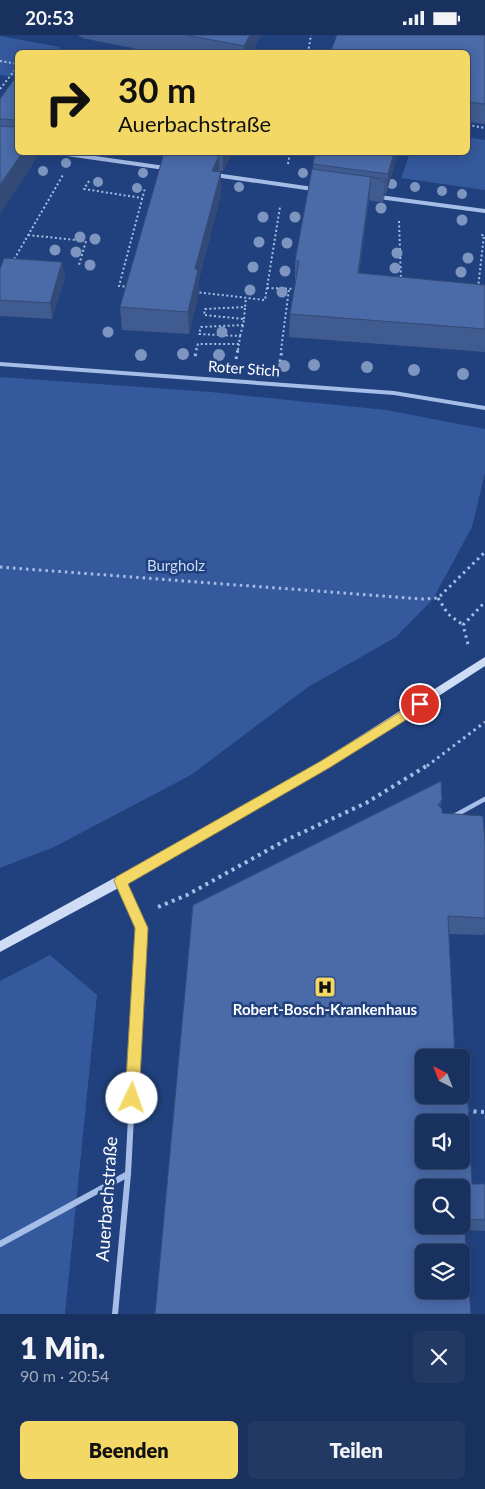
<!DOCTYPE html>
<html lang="de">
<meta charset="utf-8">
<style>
:root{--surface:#19315e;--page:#223964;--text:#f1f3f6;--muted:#9fa9bc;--line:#374c73;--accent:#f4d866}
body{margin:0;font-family:Lato,sans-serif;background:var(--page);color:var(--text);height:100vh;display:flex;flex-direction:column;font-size:19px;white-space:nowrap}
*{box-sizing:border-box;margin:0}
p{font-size:16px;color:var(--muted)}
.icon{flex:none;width:28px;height:28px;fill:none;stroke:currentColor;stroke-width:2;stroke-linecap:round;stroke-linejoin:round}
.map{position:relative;height:1279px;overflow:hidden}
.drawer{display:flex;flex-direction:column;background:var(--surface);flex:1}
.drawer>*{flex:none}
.hud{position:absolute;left:15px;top:15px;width:455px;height:105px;border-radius:8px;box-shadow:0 2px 12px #0003,0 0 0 1px var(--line);background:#f4d866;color:#111;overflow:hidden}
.needle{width:32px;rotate:318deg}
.fabs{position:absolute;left:415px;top:1014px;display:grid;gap:10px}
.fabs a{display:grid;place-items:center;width:55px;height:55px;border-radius:8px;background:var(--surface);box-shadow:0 2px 12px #0003,0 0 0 1px var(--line);font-size:25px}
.pin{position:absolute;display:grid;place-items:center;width:42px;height:42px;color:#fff;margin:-21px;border:2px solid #fff;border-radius:50%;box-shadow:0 1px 5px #0007}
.me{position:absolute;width:55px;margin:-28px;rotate:3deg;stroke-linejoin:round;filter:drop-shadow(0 0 4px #0008)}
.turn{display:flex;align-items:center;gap:18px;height:105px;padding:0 20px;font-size:22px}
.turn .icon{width:65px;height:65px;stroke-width:2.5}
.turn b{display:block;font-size:35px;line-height:42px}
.round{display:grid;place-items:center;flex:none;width:52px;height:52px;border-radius:8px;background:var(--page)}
.summary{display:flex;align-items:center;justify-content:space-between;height:85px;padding:0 20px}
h1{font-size:30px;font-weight:800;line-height:38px}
.action{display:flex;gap:10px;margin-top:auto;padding:10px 20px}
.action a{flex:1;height:58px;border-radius:8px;background:var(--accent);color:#111;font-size:20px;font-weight:800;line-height:58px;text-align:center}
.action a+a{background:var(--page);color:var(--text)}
.status{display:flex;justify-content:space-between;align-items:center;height:35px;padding:0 25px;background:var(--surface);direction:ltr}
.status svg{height:14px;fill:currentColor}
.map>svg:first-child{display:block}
.green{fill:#34599c}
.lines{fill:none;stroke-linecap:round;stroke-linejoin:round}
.path-far2{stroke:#a5bde7;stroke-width:2;stroke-dasharray:2 2.5;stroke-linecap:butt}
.path-far1{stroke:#a5bde7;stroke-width:3;stroke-dasharray:2.5 4;stroke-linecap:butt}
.path{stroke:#a5bde7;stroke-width:4;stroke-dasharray:3 4.5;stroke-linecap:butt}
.service{stroke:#a5bde7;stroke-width:4.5}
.minor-far1{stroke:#a5bde7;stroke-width:4}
.minor{stroke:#a5bde7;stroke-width:6}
.tertiary{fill:#a5bde7;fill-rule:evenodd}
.secondary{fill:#cfdcf6;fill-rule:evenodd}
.tree{fill:#7d95bf}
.wall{fill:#405b90}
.shaded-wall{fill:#344a76}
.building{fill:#4a6aa8;stroke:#344a76;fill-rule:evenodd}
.route{fill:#f4d866;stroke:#9f8c42}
.labels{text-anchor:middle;stroke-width:5;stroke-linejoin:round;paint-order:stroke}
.street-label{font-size:15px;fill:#fff;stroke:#21417e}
.park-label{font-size:15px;fill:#c9d9f5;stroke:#21417e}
.poi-label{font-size:15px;font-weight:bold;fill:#fff;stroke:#21417e}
.near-street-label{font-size:18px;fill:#fff;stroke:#21417e}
</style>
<div class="status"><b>20:53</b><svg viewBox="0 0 49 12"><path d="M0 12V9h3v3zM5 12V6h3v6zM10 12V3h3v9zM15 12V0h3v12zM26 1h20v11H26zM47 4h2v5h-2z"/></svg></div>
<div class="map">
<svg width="485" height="1279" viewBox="0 0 485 1279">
<rect width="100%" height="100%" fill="#21417e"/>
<g class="green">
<path d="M0,1l60,11 -4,5 -38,1 -1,24 -17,-2z"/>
<path d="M468,102l17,3v50l-84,-12 9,-25h58z"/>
<path d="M0,342l211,15 175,18 99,19v44l-13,54 -39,72 -37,38 -88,50 -117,88 -137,72 -54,21z"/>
<path d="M50,920l47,40 -32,319h-65v-333z"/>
</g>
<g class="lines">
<g class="path-far2">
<path d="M308,18l3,-18"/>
<path d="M0,26l18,3"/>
<path d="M0,54l18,-23"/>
<path d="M468,90l17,3"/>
<path d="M288,129l2,-11"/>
<path d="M89,146l-5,8 58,9"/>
<path d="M399,186l2,59"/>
<path d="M28,200l58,6 -7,24"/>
<path d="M12,228l51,-88"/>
<path d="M129,252l-10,-1 26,-98"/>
<path d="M267,253l31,1"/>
<path d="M478,253l6,-53h-4"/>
<path d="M195,257l70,8 15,-93"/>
<path d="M244,284l1,-12"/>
<path d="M240,301l3,-11"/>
<path d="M196,315l2,-6h41l1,-8 -41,-2 2,-7 42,-2 1,-6 -40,-4 1,-6 40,-2 1,-9"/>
<path d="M238,315l1,-6"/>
<path d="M281,315l8,-61"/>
</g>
<g class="path-far1">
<path d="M195,321l2,-7"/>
<path d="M236,324l2,-10"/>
<path d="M280,327l2,-13"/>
<path d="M0,532l422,32 16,-1 47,-46"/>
<path d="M438,563l10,16 15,11"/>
<path d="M468,609l-5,-19 22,-23"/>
<path d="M427,731l58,-44"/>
</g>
<g class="path">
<path d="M158,872l29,-12 99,-55 80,-37 62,-38"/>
<path d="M466,1076l19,1"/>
</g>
<path class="service" d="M454,781l31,-17"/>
<g class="minor-far1">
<path d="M60,118l105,15"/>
<path d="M215,140l98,14"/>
<path d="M379,162l106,14"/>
</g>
<g class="minor">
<path d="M0,1209l128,-70"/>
<path d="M115,1279l13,-140 13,-246 -21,-47"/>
</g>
<path class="tertiary" d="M0,327l394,29 91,15v4l-91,-15 -394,-29z"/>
<path class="secondary" d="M485,622v9l-156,101 -205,118 -124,67v-11l116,-64 205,-116z"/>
</g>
<g class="tree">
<circle cx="66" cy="128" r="5"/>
<circle cx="43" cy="136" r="5"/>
<circle cx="143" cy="138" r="5"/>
<circle cx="303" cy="138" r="5"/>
<circle cx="98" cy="147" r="5"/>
<circle cx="392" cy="149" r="5"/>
<circle cx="239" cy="152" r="5"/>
<circle cx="415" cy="152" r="5"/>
<circle cx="137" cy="153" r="5"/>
<circle cx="442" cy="156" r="5"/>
<circle cx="462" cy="159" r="5"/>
<circle cx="381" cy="173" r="5.5"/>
<circle cx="263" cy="182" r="5.5"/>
<circle cx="295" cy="182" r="5.5"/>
<circle cx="462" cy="185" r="5.5"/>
<circle cx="80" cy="202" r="5.5"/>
<circle cx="95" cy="204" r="5.5"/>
<circle cx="259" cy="207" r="5.5"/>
<circle cx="287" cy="208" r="5.5"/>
<circle cx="55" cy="215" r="5.5"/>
<circle cx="76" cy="217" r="5.5"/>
<circle cx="397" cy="218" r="5.5"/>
<circle cx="468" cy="223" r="5.5"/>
<circle cx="90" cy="230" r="5.5"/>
<circle cx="253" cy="232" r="5.5"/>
<circle cx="395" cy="233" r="5.5"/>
<circle cx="285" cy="236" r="5.5"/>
<circle cx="461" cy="237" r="5.5"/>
<circle cx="250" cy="255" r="5.5"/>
<circle cx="282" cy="257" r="5.5"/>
<circle cx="108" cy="297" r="5.5"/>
<circle cx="222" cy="297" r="5.5"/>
<circle cx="183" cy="319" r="6"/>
<circle cx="141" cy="320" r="6"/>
<circle cx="219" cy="320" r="6"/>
<circle cx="314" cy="330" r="6"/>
<circle cx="284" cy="331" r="6"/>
<circle cx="367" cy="332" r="6"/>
<circle cx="414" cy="335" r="6"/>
<circle cx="463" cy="339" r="6"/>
</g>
<g class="wall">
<path d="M78,0h183l-9,18h-95l-75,-15z"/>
<path d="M485,0v89l-17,-2v-69z"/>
<path d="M18,39v79l-18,61v-115z"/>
<path d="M164,118h68l-9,18h-3l1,23 -23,89 1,9 -10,42 -67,-4 -2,-23z"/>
<path d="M398,118l-12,41 -2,-1 -1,10 -14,-3 -10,73 126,12v67l-196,-15 1,-23 5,-31v-22l18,-92v-5z"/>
<path d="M62,227l3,16 -13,41 -52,-3v-47z"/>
<path d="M442,765l-2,7 2,6 43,29v90l-1,3 -35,-1 -25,123 48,127h13v47l-20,-1 -310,84z"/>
</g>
<g class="shaded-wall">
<path d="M250,0h11l-9,18h-8v-7z"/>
<path d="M22,118h18l-40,61v-29z"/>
<path d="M223,118h9l-9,18z"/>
<path d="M394,118h4l-12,41 2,-20z"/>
<path d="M219,121l1,20 1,-4v22l-23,89 1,9 -10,42 -1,-22 7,-43 17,-98z"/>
<path d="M371,142l-2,23 -13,96 2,-23z"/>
<path d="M386,144l-2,22 -1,2 2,-22z"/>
<path d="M62,227l3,16 -13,41 -2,-16z"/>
</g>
<g class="building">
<path d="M186,0h64l-6,11z"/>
<path d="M337,0h148v69l-17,-2v-49h-138z"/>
<path d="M18,39v49l-3,-3 -15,-1v-20z"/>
<path d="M18,90v28h4l-22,32v-59l15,1z"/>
<path d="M164,118h27l28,3 -7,15 9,1 -26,97 3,1 -10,42 -68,-5z"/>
<path d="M315,118h79l-6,21 -75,-10z"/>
<path d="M312,134l74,10 -1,2 -14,-4 -13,96 127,12v44l-195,-15 9,-53h-4z"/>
<path d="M4,223l58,4 -12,41 -50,-3v-31z"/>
<path d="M441,746l1,19 -4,5 4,4v4l41,3 2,26v76l-37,-2 7,141h-31v38h37v-11h6l5,100h13v36l-21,-1 7,95h-316l38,-409zM424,1088h37v37h-37zM424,1152h37v38h-37zM424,1218h37v37h-37z"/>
</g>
<path class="route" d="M420,665l5,1 1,3 -1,4 -96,60 -201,116 20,44 -9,170 -2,5 -5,3 -5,-3 -2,-5 10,-170 -21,-47 2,-4 205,-116z"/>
<defs>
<g id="hospital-square" transform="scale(1.125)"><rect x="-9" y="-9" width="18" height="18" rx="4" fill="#f4d866" stroke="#21417e"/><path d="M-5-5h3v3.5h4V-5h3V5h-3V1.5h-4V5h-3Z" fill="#111"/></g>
</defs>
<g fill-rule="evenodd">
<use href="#hospital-square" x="325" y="952"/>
</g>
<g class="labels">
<g class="street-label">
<text transform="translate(244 334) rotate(4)" y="5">Roter Stich</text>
</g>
<g class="park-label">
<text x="176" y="536">Burgholz</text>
</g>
<g class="poi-label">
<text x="325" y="980">Robert-Bosch-Krankenhaus</text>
</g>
<g class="near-street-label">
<text transform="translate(107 1164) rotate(-86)" y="6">Auerbachstraße</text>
</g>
</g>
</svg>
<div class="fabs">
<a><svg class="needle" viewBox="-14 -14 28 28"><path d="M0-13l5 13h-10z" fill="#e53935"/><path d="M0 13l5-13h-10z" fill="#9fa9bc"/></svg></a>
<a><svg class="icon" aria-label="sound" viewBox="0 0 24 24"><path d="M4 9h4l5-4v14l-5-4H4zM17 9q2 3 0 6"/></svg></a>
<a><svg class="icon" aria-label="search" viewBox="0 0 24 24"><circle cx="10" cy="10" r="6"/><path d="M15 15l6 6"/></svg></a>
<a><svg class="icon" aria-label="layers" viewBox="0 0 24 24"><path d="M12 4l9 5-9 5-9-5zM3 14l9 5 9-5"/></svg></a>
</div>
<div class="pin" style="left:420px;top:669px;background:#d93025"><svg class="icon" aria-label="arrive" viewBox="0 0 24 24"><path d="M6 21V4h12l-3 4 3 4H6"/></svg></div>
<svg class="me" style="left:132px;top:1063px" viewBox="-20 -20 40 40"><circle r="19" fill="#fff"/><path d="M0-13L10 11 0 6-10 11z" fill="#f4d866"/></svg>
<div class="hud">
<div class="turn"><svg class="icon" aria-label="right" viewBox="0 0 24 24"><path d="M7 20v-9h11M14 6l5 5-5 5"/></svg><div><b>30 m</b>Auerbachstraße</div></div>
</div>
</div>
<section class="drawer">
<div class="summary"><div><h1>1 Min.</h1><p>90 m · 20:54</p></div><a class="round"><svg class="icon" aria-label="close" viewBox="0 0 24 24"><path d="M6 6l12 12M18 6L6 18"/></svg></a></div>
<div class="action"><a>Beenden</a><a>Teilen</a></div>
</section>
